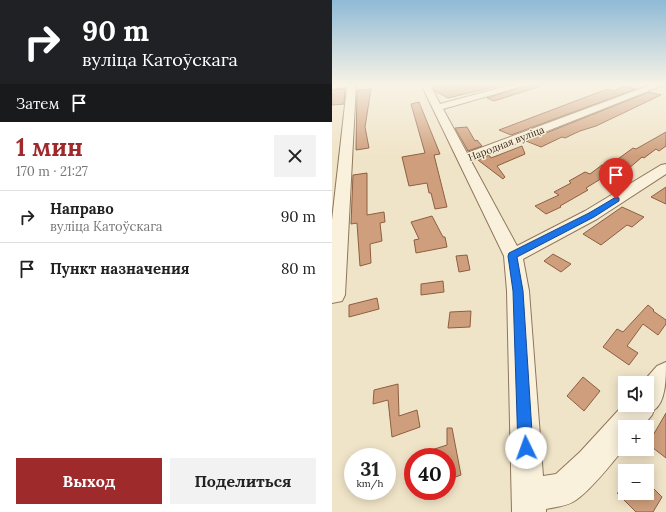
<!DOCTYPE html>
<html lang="ru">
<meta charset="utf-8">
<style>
:root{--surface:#fff;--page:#f2f2f2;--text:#222;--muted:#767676;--line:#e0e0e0;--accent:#9e2a2b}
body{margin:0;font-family:Lora,serif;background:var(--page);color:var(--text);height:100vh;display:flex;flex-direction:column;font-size:15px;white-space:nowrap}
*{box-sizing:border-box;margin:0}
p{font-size:13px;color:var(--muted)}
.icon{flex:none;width:22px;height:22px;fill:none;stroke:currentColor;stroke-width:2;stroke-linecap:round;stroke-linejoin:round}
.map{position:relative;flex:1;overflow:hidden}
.drawer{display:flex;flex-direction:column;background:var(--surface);width:332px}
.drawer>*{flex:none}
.hud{background:#202124;color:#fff;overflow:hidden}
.buttons{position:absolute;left:286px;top:376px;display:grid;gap:8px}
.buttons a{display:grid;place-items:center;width:36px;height:36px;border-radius:0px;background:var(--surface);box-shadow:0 2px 10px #0003;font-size:20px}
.speed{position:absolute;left:12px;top:448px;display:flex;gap:8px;font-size:20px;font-weight:700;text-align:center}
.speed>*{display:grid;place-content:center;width:52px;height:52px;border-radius:50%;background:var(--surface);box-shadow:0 2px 10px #0003;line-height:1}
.speed small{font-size:10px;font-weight:400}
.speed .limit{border:6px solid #d22;background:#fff;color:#111}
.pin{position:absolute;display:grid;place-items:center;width:34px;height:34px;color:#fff;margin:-41px -17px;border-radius:50% 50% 50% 0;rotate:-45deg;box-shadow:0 0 4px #0007}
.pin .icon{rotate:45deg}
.me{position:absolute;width:44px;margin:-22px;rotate:357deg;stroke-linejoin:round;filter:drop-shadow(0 0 3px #0008)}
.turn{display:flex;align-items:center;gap:14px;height:84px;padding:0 16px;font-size:18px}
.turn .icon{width:52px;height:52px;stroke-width:2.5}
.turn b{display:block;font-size:28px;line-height:34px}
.then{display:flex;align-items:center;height:38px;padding:0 16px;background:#0003;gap:8px;font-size:15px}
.round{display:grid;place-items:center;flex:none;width:42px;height:42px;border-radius:0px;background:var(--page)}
.summary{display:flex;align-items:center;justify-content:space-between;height:68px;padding:0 16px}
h1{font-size:24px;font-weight:800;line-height:30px;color:var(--accent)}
.primary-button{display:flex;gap:8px;margin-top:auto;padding:8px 16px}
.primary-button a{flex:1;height:46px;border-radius:0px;background:var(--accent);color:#fff;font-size:16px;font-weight:800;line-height:46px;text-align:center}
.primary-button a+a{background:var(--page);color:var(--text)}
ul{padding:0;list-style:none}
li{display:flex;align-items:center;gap:12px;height:52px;padding:0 16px;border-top:1px solid var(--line)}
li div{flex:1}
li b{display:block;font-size:15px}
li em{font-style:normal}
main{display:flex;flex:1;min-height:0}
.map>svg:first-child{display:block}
.building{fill:#cf9f7d;stroke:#8d5f41}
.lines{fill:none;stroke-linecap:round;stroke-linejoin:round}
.minor-casing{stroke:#8d765c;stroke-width:2}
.minor{fill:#faf1dc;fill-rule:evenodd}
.route{fill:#1a73e8;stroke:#114b97}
.labels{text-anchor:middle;stroke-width:3;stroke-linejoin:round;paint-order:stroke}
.far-street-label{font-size:10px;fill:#3d2e20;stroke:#f7eed8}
</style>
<main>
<section class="drawer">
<div class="hud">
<div class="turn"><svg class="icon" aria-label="right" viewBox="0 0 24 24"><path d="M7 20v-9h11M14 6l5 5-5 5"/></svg><div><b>90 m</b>вуліца Катоўскага</div></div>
<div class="then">Затем<svg class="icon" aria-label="arrive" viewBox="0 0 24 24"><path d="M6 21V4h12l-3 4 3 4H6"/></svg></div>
</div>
<div class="summary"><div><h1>1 мин</h1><p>170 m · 21:27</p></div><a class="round"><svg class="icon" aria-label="close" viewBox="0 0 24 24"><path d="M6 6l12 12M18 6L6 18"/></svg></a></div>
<ul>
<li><svg class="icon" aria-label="right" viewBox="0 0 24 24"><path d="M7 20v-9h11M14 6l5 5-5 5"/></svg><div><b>Направо</b><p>вуліца Катоўскага</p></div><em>90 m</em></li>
<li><svg class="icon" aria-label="arrive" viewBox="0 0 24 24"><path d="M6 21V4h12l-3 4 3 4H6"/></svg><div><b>Пункт назначения</b></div><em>80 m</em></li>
</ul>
<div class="primary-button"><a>Выход</a><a>Поделиться</a></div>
</section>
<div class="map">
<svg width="334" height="512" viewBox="0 0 334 512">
<rect width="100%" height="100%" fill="#f0e4c8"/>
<g class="building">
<path d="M100,84h74l-58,14 -13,-7z"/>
<path d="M199,84h10v2l-47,15 -7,-3z"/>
<path d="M292,86l12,3 -125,46 -12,-5 108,-41 7,2z"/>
<path d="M13,89l-1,15 -12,1v-15z"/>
<path d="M39,89l-6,38 4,21 -13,2 1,-60z"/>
<path d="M317,92l12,3 -65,31 -16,5 -15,7 -3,-1 -21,10 -15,-6z"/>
<path d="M87,102l21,52 -6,1 13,52 -12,2 -4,-16h-2l-2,-10 -18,3 -7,-29 23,-4 -14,-49z"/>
<path d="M135,127l8,14 2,-1 5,6 -14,5 -13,-23z"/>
<path d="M334,132v14l-7,5 -3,-2 -12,9 -2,-1 -15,13 -4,-2 -11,9 -5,-2 -21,13 2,2 -28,16 1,1 -15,7 -11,-8 24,-11 -5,-3 17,-9 -2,-2 16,-9 5,2 12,-9 5,2 26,-19 3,1z"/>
<path d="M190,146l3,8 -28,12 8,11 -2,2 -25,-19 11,-5 2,3z"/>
<path d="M35,173v42l17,-3 1,10 -5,1 2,18 -12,3 1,19 -11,3 -3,-43 -6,1 2,-49z"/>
<path d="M334,187v17l-15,-7z"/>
<path d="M290,207l22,10 -12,10 -5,-2 -26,20 -18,-11z"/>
<path d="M100,216l11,21h2l2,10 -31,6 -2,-13 5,-1 -8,-17z"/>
<path d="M221,254l18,10 -10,8 -17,-11z"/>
<path d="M135,255l3,15 -11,2 -3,-16z"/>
<path d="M111,281l1,11 -23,3v-11z"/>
<path d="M45,298l2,11 -30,8v-12z"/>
<path d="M316,305l6,5 -1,1 13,9v4l-8,11 -15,-11 -16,22 11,7 -9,12 -26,-18 14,-18 6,3z"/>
<path d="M139,311l-1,16 -22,1 2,-16z"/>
<path d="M251,377l17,14 -16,20 -17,-15z"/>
<path d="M66,384l1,32 18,-6 3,17 -28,10 -4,-37 -15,4 1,-14z"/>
<path d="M334,413v45l-18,-14z"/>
<path d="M115,428h5l9,47 -14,5v-23h-30l-1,-2 31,-10z"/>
<path d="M315,482l15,15 -9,15h-17l-19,-19h30z"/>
</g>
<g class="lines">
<g class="minor-casing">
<g id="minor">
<path d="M0,84h24l-11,211 -3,6 -10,2v-83l15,-133 -15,2z"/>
<path d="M89,84h9l10,20 74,-20h16l-87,25 24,44 186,-69h13l-195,77 46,85 68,-35 76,-46 5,-1v10l-69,45 -74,40 6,32 14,185 13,-2 24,-22 45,-49v2h22v-22h-5l15,-17 9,-4c0,16 0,40 -12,48l-2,5 -10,12h-17v20c-13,16 -33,42 -49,53 -8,6 -20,7 -30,9v3h-34l-5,-221 -3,-35z"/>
</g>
</g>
<use href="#minor" class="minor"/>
</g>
<linearGradient id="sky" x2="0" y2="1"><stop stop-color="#8fbad6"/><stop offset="0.54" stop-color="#f8f3e6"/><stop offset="1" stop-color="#f8f3e6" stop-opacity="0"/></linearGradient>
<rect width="334" height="156" fill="url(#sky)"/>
<path class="route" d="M284,197l3,1v3l-25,16 -77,40 6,34 10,157 -2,5 -5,2 -6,-2 -2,-5 -5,-157 -5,-35 1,-3 80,-40z"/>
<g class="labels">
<g class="far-street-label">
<text transform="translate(174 143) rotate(-21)" y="4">Народная вуліца</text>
</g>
</g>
</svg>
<div class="buttons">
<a><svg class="icon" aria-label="sound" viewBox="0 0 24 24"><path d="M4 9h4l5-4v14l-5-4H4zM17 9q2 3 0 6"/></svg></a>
<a>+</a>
<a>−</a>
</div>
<div class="speed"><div>31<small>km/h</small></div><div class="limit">40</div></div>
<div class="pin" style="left:284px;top:199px;background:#d93025"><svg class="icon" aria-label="arrive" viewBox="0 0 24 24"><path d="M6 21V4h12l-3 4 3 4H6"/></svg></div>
<svg class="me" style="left:194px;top:448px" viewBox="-20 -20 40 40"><circle r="19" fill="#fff"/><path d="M0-13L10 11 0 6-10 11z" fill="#1a73e8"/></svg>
</div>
</main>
